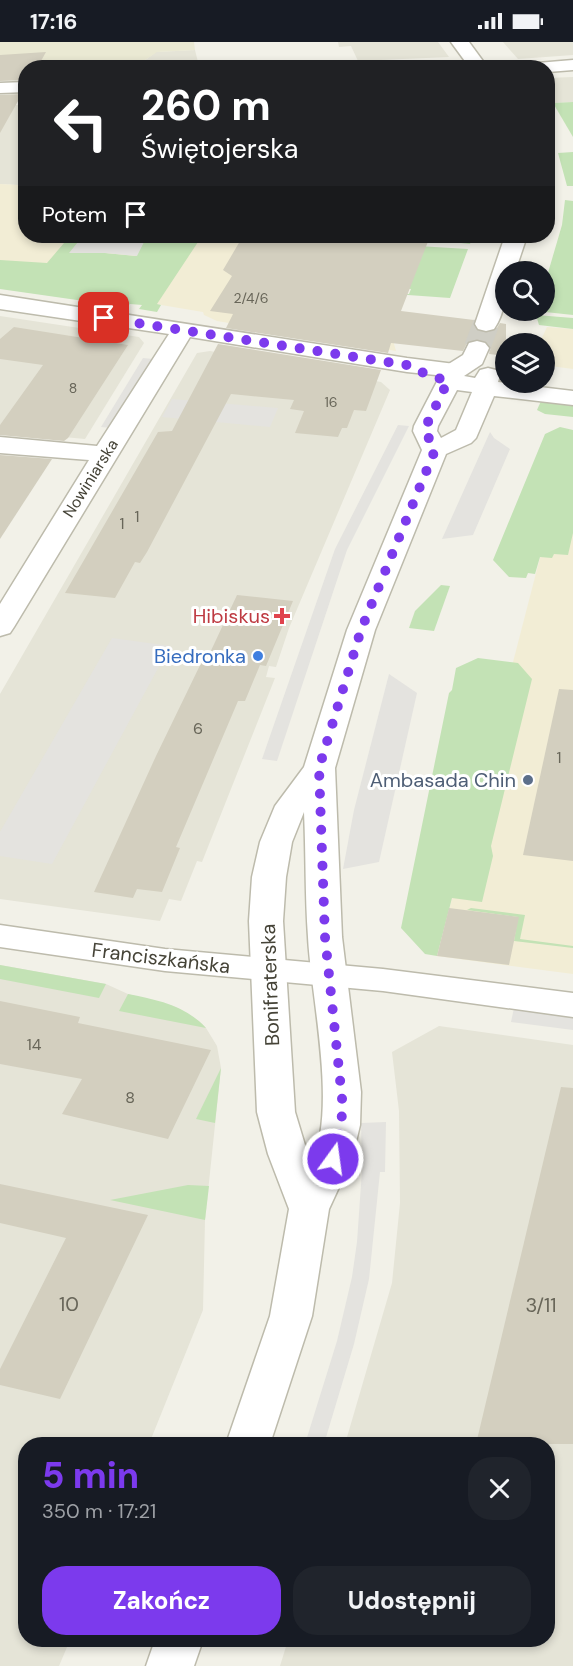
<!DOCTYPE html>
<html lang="pl">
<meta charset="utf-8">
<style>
:root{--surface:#171b24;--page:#20242c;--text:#f1f3f6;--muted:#9ea1a6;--accent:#7c3aed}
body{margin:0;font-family:"DM Sans",sans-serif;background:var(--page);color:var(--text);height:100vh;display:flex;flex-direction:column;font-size:22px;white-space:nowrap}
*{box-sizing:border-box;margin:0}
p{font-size:20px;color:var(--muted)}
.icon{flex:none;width:33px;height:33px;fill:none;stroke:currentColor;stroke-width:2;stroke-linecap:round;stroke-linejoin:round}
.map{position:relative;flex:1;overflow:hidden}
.sheet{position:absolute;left:18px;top:1395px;width:537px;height:210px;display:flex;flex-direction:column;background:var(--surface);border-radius:24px;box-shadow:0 3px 9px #0003}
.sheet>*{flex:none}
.guide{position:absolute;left:18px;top:18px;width:537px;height:183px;border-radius:24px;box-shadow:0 3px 9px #0003;background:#202124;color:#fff;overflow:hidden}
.fabs{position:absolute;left:495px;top:219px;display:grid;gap:12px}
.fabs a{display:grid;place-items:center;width:60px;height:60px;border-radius:50%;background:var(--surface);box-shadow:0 3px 9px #0003;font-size:30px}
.pin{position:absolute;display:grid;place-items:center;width:51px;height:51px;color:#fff;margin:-26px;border-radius:12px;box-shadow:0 3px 9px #0006}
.me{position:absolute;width:66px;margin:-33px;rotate:14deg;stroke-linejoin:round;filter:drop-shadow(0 0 4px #0008)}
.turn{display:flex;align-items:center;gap:21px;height:126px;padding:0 24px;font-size:27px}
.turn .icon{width:78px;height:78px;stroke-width:2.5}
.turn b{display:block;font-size:42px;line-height:51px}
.then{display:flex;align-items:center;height:57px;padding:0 24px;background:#0003;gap:12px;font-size:22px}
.round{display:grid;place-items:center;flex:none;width:63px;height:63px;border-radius:24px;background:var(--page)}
.headline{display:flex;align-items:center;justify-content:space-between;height:102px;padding:0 24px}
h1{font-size:36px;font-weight:800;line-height:45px;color:var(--accent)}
.action{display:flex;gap:12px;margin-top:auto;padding:12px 24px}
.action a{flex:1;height:69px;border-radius:24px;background:var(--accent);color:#fff;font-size:24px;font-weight:800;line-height:69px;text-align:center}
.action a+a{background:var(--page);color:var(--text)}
.status{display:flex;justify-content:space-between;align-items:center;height:42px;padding:0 30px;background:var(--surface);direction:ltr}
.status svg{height:16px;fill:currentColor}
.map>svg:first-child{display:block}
.residential{fill:#e5e4d7}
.commercial{fill:#f2edd5}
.education{fill:#eae9d3}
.green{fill:#c3e2b5}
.parking{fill:#e4e3df}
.building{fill:#d3cfbf}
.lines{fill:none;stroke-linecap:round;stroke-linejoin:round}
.tertiary-tunnel{stroke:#cfcec5;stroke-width:26;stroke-dasharray:26 13;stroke-linecap:butt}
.minor-casing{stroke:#bdbbac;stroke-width:3}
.tertiary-casing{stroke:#bdbbac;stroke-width:3}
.minor{fill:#fff;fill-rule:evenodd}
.tertiary{fill:#fff;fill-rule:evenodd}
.route{stroke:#7c3aed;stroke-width:10;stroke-dasharray:0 18}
.health-dot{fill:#e0444e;stroke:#fff;stroke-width:2}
.shop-dot{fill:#3f7fe0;stroke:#fff;stroke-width:2}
.service-dot{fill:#5c6f8a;stroke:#fff;stroke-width:2}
.labels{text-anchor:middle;stroke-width:6;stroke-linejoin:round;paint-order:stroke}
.far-number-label{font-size:14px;fill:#686659}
.far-street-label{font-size:16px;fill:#454337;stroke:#fff}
.number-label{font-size:16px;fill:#686659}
.health-label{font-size:20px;fill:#be3a42;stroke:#fff;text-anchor:end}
.shop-label{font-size:20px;fill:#366cbe;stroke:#fff;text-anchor:end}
.service-label{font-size:20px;fill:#4e5e75;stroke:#fff;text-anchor:end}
.street-label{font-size:20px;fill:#454337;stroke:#fff}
.near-number-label{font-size:20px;fill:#686659}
</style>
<div class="status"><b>17:16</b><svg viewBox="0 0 49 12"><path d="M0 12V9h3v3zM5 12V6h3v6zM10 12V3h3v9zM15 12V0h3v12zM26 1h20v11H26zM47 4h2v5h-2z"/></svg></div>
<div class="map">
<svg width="573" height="1624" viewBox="0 0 573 1624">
<rect width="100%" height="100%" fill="#f2f1e8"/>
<g class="residential">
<path d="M338,0h100l11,15 -91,4 -7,-15 -12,1z"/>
<path d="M503,0h70v13l-55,4z"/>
<path d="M195,8l4,16 -64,2 21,-16z"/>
<path d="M573,35v25l-20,1 -5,-5v-20z"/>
<path d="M0,63h25v72l-7,8 -18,-1z"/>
<path d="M0,274l139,21 5,6 -59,96 -85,-8z"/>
<path d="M210,309l171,31 9,8 -101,238 -13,39 -7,-1 -3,11 9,1 -73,184 -5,-1 -16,40 -12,-2 -9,22 -160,-22v-205l197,-341z"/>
<path d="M0,923l106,19 22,10 48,13 23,14 7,7 11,18 4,22 -16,152 -2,90 -54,134h-123v196h44l-11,26h-59z"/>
<path d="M439,984l134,19v621h-293l8,-26h260v-196h-203l47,-161 8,-80 -1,-92 -7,-59z"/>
</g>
<g class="commercial">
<path d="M25,135l1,59h379l-25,57 16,58 -179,-30 -13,-6 -1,-3 -203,-34v-94l18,1z"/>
<path d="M547,285l26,2v40l-23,-3 -5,-4 -1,-18h-5z"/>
<path d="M573,388v544l-136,-18z"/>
</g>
<path class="education" d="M0,0h194l1,8 -38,2 -22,15 -109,1 -26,4z"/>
<g class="green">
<path d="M573,60v35l-20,-34z"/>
<path d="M573,110v34h-6l-9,-33z"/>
<path d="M565,158l8,1v114l-37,-4 8,-1 1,-27 17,-58z"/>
<path d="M70,194h13l-13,17h35l31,3 11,-20h55l-45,68 4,1 -4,7 -18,-3 3,-4 -12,-1 -4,3 -126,-18v-29l47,3z"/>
<path d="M405,194h68l-3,8 -65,-7z"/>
<path d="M401,203l67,4 -18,49 -70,-5 29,1 2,-5 -28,-2z"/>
<path d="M536,273l37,3v11l-34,-4z"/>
<path d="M541,359l32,3v13l-28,-3 -8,-4z"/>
<path d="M560,385l13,3v103l-5,22 -14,-1 -2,4 -12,-1 -5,17 -7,-1 -2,5 -17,-1 -16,-17 52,-126z"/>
<path d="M441,543l9,1 -16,45 -25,-3 6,-17z"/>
<path d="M478,616l40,5 14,16 -41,167 2,10 -11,46 -30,-4 -15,58 -12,-2 -24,-26 48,-235 3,-3 4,-22z"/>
<path d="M471,866l54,7 -5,24 53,7v2l-59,-7 4,-24 -51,-7z"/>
<path d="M0,923l106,19 -7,14 -99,-19z"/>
<path d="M128,952c29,6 57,11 78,34l-87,-17z"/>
<path d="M221,1026l-6,55 -19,-4z"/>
<path d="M188,1143l21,1 -4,34 -95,-20z"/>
</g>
<g class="parking">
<path d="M83,194h64l-10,20 -32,-3h-36z"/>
<path d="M143,316l10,1 -42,69 -10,-1z"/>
<path d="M172,357l106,9 -8,19 -108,-10z"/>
<path d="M398,383l11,1 -62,124 -70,211 -15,-2 73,-210z"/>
<path d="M490,390l4,6 16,11 -37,86 -31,4z"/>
<path d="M112,596l58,8 -118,218 -52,-8v-24z"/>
<path d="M389,632l28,19 -38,169 -36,7 11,-59z"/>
<path d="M514,966l59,9v13l-62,-8z"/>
<path d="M386,1080l-1,50h-5l-11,107 -15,65 -30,100h-19l32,-103 15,-64 5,-35 5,-72 -1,-47z"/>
</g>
<g class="building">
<path d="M46,10l-9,16h-11v12l-26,1v-26z"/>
<path d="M22,52l-22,39v-38z"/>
<path d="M243,194h171l-2,2 17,1 -28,72 73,9 -1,5 3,5 9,3 10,-2 5,-8 6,1v32l-17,-2 2,-7 -5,-6 -8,-2 -10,2 -5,10 -72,-8 -3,10 -162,-25 7,-14 -23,-3 22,-35 -9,-6z"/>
<path d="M14,285l114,18 -60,93 -4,3 -64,-6v-10l43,-60 -43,-6v-20z"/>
<path d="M218,302l163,26 -15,41 -12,-1 -7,18h-5l-4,9 -43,-4 9,-22 -14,-2 4,-9 -63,-6 -84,158 -7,11 -5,-1 -20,36 -50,-5 93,-161 14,-1z"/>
<path d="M0,413l52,4 -52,80z"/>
<path d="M237,553l56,6 -27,65 -6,-1 -15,36h-7l-62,146 4,1 -18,44 -25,-3 -4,9 -39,-6 62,-136 48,-99h4z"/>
<path d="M559,647l14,1v171l-50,-6z"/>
<path d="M449,866l70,9 -10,48 -72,-9z"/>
<path d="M0,959l80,16 -2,6 133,27 -43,89 -106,-25 20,-35 -82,-15z"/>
<path d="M561,1045l12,1v356h-97z"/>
<path d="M0,1142l148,31 -88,184 -60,-14v-16l66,-131 -66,-15z"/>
</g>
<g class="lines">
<path class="tertiary-tunnel" d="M477,306l9,-24"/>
<g class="minor-casing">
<g id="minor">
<path d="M573,18v10l-25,2v-4h-20l9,-5z"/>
<path d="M26,40v10l-26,1v-10z"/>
<path d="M0,253l407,63 56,7 4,5 -4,5 -8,2 -48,-5 -217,-35 -176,290 -4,6 -10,3v-32l89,-144 -89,-7v-16l97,9 72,-112 -169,-25z"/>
<path d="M0,883l165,24 218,20 190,24v24l-190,-26 -218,-20 -165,-24z"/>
</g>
</g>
<g class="tertiary-casing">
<g id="tertiary">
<path d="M451,0h18l19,26h-18z"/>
<path d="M505,194h22l-12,36h-9c0,19 0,40 -12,57l-8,2 -8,-2 -3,-5z"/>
<path d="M477,299l8,2 4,5 -7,16 -18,12 11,2 5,-8 8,-2 8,2 4,5 -2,7 75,9v14l-79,-9 -18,42 -5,5 -25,11 -71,176 -40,138 7,169 19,155 -1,33 -8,34 -23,50 -17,107 -42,128h-44l44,-128 19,-107 -21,-55 -11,-42 -8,-191 3,-44 8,-35 15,-36 29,-39 43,-137 75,-180 -9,-19 1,-5 29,-56 4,-5 16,-10 6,-12zM457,348l15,2 -16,38 -15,8 -4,-7 1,-5zM304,770c2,42 1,83 4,125 3,62 30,172 3,228l-16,-53 -12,-191 3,-44 6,-35z"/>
<path d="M155,1598h48l-9,26h-48z"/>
</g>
</g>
<use href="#minor" class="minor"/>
<use href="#tertiary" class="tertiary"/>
</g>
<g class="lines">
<path class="route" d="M104,276l303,47 21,10 20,6 -22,45 -1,5 10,19 -74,180 -42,138 6,169 18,171 -5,34 -5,17"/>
</g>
<path class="health-dot" d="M279 565h6v6h6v6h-6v6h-6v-6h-6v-6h6z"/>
<circle class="shop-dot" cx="258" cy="614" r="6"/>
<circle class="service-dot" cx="528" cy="738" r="6"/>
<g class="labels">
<g class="far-number-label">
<text x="251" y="261">2/4/6</text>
<text x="73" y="351">8</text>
<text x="331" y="365">16</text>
</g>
<g class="far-street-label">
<text transform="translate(90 436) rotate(-58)" y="6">Nowiniarska</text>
</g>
<g class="number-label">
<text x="137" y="480">1</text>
<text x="122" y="487">1</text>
<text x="198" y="692">6</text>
<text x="559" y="721">1</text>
<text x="34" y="1008">14</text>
<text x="130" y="1061">8</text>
</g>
<g class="health-label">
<text x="270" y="581">Hibiskus</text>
</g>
<g class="shop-label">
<text x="246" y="621">Biedronka</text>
</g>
<g class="service-label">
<text x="516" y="745">Ambasada Chin</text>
</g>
<g class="street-label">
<text transform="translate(161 916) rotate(7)" y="7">Franciszkańska</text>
<text transform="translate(270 943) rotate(-92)" y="7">Bonifraterska</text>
</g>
<g class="near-number-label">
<text x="69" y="1269">10</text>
<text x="541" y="1270">3/11</text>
</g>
</g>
</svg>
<div class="fabs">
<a><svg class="icon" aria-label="search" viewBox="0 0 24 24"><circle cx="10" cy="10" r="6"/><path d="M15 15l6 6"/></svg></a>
<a><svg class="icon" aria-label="layers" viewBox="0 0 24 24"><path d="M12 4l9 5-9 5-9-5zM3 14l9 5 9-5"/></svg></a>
</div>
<div class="pin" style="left:104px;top:276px;background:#d93025"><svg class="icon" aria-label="arrive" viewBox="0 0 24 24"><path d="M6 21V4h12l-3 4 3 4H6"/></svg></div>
<svg class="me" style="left:333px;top:1117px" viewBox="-20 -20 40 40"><circle r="17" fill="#7c3aed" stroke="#fff" stroke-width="3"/><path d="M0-11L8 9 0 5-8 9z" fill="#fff"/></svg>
<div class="guide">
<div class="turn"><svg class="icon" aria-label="left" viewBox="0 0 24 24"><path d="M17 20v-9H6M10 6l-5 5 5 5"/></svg><div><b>260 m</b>Świętojerska</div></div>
<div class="then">Potem<svg class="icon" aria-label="arrive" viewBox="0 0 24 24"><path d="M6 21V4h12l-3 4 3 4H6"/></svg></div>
</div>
<section class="sheet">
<div class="headline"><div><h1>5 min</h1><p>350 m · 17:21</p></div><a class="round"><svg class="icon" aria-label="close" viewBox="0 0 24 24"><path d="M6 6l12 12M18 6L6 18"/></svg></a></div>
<div class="action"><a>Zakończ</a><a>Udostępnij</a></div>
</section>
</div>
